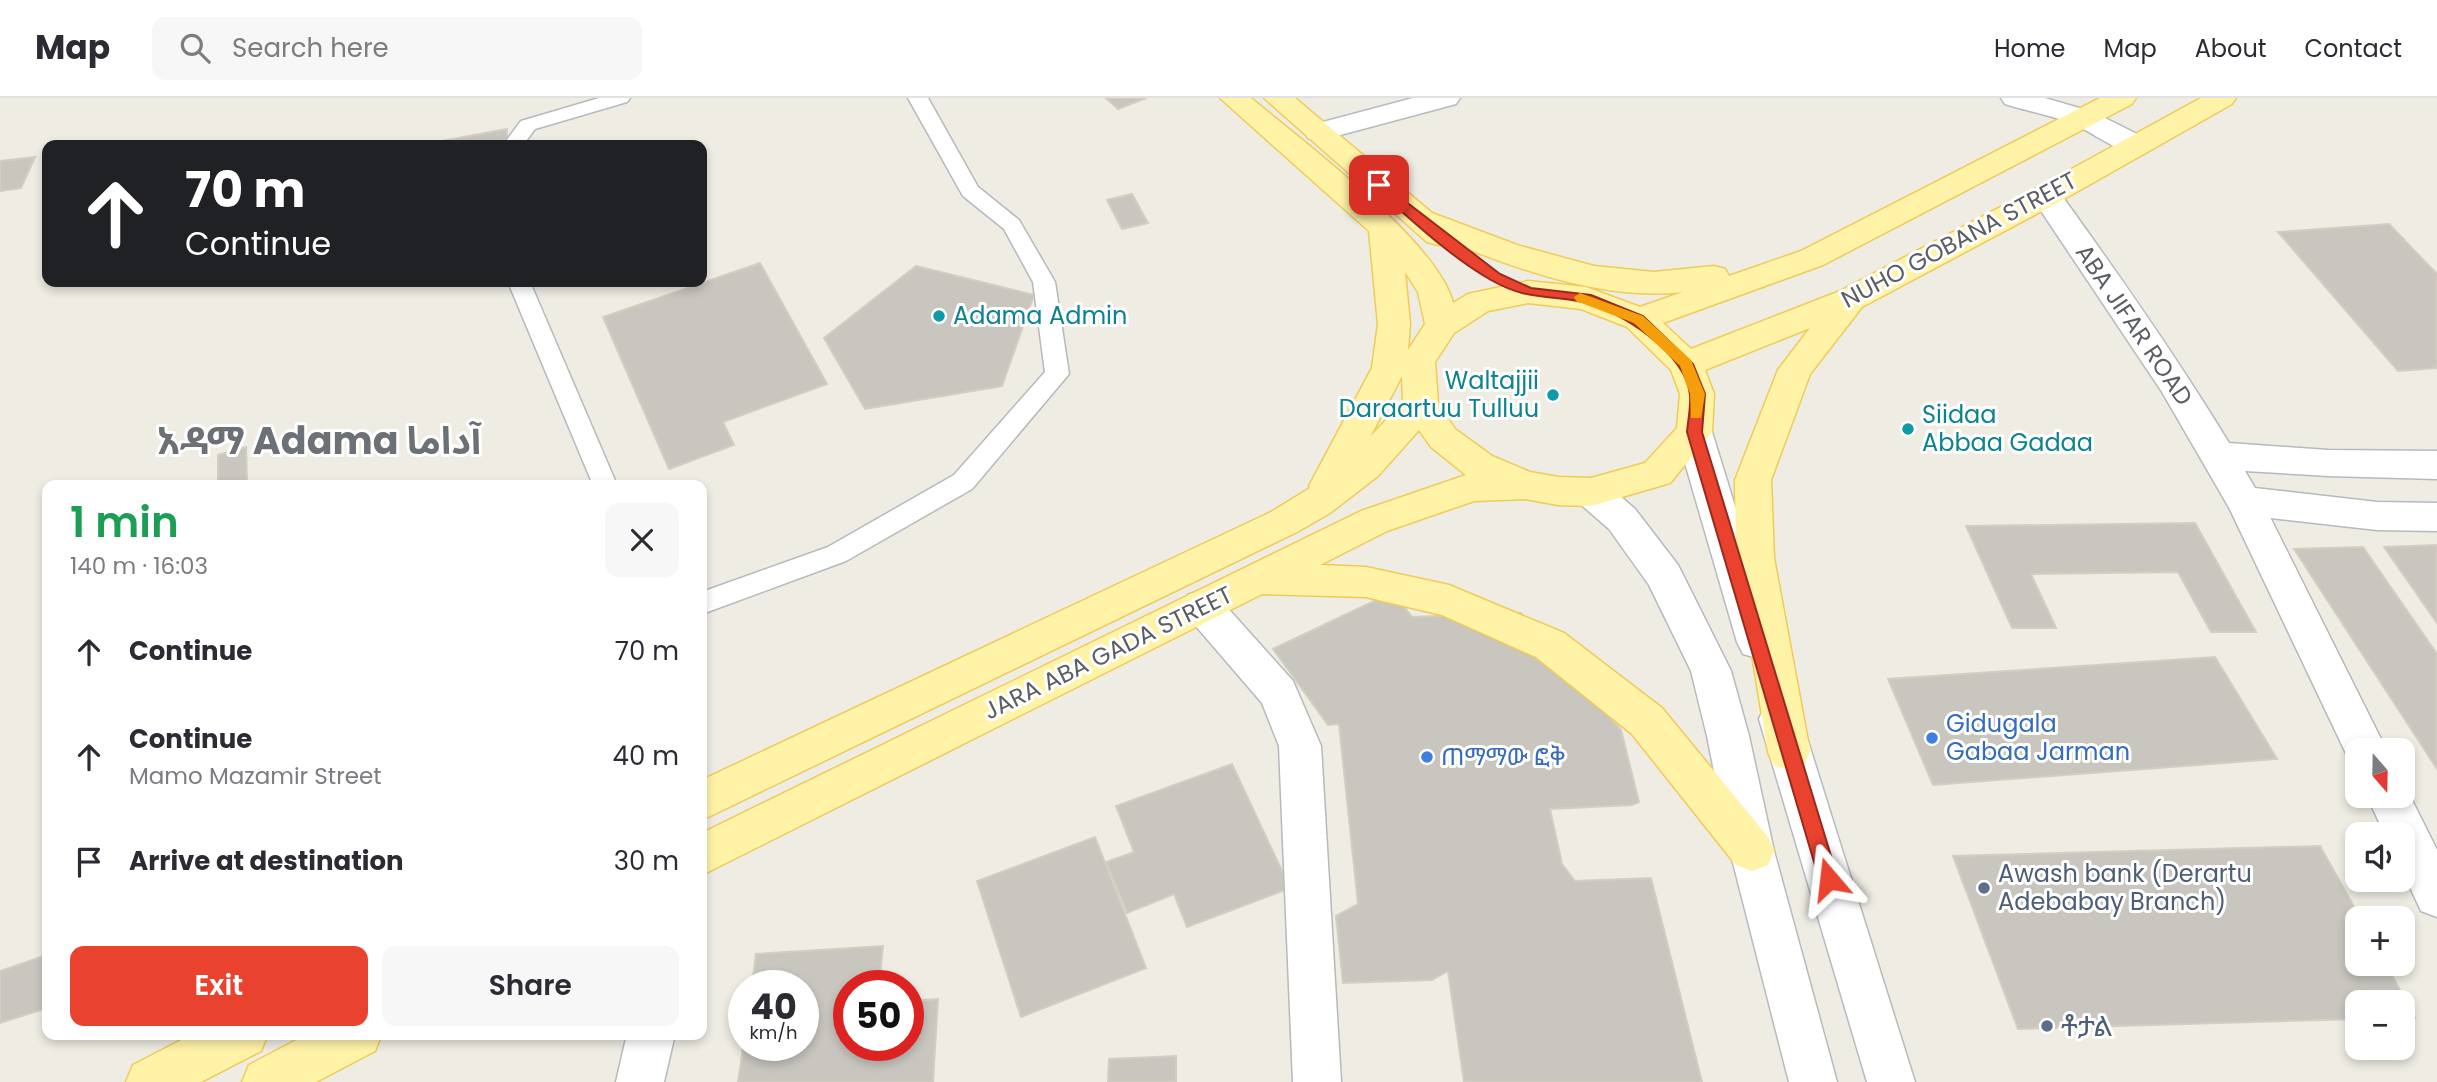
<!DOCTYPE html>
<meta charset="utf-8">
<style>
:root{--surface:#fff;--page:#f7f7f7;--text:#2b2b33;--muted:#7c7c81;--line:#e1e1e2;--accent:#e9422e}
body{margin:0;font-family:Poppins,"Noto Sans Arabic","Noto Sans Ethiopic",sans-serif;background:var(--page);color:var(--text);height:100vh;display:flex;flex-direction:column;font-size:26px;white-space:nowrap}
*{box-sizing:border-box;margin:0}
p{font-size:23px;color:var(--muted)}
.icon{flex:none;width:38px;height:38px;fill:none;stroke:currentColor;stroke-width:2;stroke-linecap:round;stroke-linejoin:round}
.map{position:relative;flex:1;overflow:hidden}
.sheet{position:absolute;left:42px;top:382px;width:665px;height:560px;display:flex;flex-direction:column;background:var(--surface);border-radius:14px;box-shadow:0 4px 10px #0003}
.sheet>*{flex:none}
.guide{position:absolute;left:42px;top:42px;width:665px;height:147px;border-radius:14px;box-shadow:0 4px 10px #0003;background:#202124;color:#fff;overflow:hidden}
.needle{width:46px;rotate:160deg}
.controls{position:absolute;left:2345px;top:640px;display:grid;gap:14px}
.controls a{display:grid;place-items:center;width:70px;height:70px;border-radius:14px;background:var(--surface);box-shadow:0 4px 10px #0003;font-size:35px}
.speed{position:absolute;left:728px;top:872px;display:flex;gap:14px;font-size:35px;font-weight:700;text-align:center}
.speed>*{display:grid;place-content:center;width:91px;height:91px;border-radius:50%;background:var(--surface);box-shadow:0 4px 10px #0003;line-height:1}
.speed small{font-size:18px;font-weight:400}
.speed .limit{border:10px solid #d22;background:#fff;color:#111}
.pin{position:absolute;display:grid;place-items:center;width:60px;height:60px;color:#fff;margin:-30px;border-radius:14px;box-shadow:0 4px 10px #0006}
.me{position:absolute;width:77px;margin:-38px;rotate:343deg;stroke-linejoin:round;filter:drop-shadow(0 0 5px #0008)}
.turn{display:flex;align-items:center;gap:24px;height:147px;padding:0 28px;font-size:32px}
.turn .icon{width:91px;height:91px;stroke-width:2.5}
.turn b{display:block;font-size:49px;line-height:60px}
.round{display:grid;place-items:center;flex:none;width:74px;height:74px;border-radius:14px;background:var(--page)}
.overview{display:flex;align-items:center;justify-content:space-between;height:119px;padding:0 28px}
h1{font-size:42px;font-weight:600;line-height:52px;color:#1e9e55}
.cta{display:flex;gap:14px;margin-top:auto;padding:14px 28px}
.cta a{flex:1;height:80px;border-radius:14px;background:var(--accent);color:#fff;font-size:28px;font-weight:600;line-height:80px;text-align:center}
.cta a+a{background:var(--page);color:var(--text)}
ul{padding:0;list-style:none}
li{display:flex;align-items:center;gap:21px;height:105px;padding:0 28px}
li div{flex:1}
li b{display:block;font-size:26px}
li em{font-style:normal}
header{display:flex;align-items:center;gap:42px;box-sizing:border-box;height:98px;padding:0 35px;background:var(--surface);border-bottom:2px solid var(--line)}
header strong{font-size:33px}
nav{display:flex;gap:38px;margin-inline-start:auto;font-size:24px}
.search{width:490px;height:63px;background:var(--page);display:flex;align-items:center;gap:18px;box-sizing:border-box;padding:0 24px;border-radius:14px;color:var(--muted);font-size:26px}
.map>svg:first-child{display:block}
.building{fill:#c9c6c0;stroke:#d3cec1;stroke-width:2}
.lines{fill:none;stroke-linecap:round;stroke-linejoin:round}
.service-casing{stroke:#b6b9bd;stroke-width:3}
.minor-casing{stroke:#b6b9bd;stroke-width:3}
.tertiary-casing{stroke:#b6b9bd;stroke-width:3}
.secondary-casing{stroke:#b7babf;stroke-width:3}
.primary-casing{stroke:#f1cb59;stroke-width:3}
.service{fill:#fff;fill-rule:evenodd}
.minor{fill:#fff;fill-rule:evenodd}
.tertiary{fill:#fff;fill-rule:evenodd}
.secondary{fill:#fff;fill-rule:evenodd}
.primary{fill:#fff3a7;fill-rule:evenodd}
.route{fill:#e9422e;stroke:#972b1e;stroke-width:2}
.slow{fill:#f59e0b}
.culture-dot{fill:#0f9aa8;stroke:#fff;stroke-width:2.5}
.shop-dot{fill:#3f7fe0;stroke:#fff;stroke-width:2.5}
.service-dot{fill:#5c6f8a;stroke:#fff;stroke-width:2.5}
.labels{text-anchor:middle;stroke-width:6;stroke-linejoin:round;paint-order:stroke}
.street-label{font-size:24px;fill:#5b5f64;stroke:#fff}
.culture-label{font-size:24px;fill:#0d838f;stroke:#fff;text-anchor:start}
.shop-label{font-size:24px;fill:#366cbe;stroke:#fff;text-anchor:start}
.service-label{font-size:24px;fill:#4e5e75;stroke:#fff;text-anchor:start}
.near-service-label{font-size:28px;fill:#4e5e75;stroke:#fff;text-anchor:start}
.town-label{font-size:38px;font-weight:bold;fill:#6c7176;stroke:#fff}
</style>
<header>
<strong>Map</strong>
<div class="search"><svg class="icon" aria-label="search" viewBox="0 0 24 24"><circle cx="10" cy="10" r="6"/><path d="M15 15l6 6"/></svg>Search here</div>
<nav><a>Home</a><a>Map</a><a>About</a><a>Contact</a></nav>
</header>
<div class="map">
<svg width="2437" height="984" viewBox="0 0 2437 984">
<rect width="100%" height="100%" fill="#eeece3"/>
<g class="building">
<path d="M1106,0h40l-28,11z"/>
<path d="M507,31v16h-86z"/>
<path d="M35,59l-14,31 -21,3v-30z"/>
<path d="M1132,96l16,29 -26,6 -15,-29z"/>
<path d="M2389,126l48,50v94l-39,3 -120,-139z"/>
<path d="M760,165l67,121 -104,38 11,23 -65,24 -66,-152z"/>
<path d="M916,168l118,29 -32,91 -137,23 -41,-71z"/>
<path d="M246,349l1,33 -29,5v-30z"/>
<path d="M2195,425l61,109h-45l-33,-60 -147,2 25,54h-44l-46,-102z"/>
<path d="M2437,447v78l-53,-76z"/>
<path d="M2363,449l74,107v115l-143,-220z"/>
<path d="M1393,494l19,25 109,-4 100,117 18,72 -7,3 -82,4 12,55 13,17 76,-3 51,204h-238l-16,-111 -16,9 -89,3 -7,-67 22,-12 -19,-180 -11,1 -55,-76z"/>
<path d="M2215,559l62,102 -344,26 -45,-106z"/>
<path d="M1232,666l58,124 -103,39 -13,-33 -47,19 -21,-51 28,-10 -18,-46z"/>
<path d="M1095,739l51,131 -125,49 -44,-136z"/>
<path d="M2320,748l41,73h-4v45h29l29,54h-12v-15h-46v16l-339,10 -65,-173z"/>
<path d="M883,848l-4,39h-30v60h59v-44l30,-2 -5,83h-195l6,-41v4h59v-60h-51l4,-31z"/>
<path d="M47,857v53l-47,15v-52z"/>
<path d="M1176,958v26h-68l1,-23z"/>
</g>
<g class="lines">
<g class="service-casing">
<g id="service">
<path d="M599,0h31l-3,4 -92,27 -12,16h-20l18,-24z"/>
<path d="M908,0h20l50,89 41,33 36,62 14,92 -97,115 -126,72 -144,53v-22l126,-45 126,-72 91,-103 -12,-90 -29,-53 -41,-33z"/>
<path d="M508,184h22l87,203h-24z"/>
</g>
</g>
<g class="minor-casing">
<g id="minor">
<path d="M2001,0h44l48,14 54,27 5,6 -5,6c-26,7 -51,-18 -74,-27 -22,-9 -46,-13 -68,-20z"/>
<path d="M2244,389l13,4 130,260h-30v15l-6,-2 -125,-263 5,-10z"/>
<path d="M1202,492l14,5 77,86 28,65 20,336h-48l-14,-336 -17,-43 -74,-86 -5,-11 5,-11z"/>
<path d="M2403,684l34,68v67l-16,-6 -18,-39v-37h-18l-18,-39h36z"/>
<path d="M627,936h48l-11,48h-48z"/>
</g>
</g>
<g class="tertiary-casing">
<path id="tertiary" d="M2046,88l11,3c60,83 119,167 172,254l99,7 109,1v28l-109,-3 -83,-5 10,17 122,14 60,1v28l-60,-1 -133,-15 -13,-4 -69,-119 -131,-196 4,-7z"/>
</g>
<g class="secondary-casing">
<g id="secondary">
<path d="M1413,0h47l-4,6 -138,37 -10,-3 -4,-6 4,-6z"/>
<path d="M1694,321l12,4 6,9 65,210 -6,12 -14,4 -14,-4 -6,-12 -61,-210 6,-9z"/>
<path d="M1591,380l13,4 31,27 43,56 53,106 18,65 25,115 63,231h-48l-59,-231 -23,-115 -16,-65 -42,-86 -40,-56 -31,-27 -5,-10 5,-10z"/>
<path d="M1780,603l15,5 6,13 114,363h-48l-108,-363 6,-13z"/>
</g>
</g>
<g class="primary-casing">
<g id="primary">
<path d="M1220,0h31c51,43 187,144 202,205l15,-9 60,-13 58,6 54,20 43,-15c-80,9 -161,-22 -234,-50l-11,3 -11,-3 -163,-144h31l137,115 85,32 77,21 60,6 60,-6 11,3 4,7 72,-25 299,-153h36l-4,6 -309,161 -160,58 28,26 149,-58 195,-102 166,-91h35l-4,6 -175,99 -195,104 -52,67 -39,106 3,78 36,194 -6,13 -15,5 -15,-5 -6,-13 -32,-194 -1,-78 43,-110 32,-42 -105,42 9,24 -2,38 -42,51 -79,23 -33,-1 -33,-6 -51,2 -87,30 -67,34 46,2 83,18 115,48 98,75 106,129 6,14 -6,14 -16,6 -16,-6 -104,-131 -96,-77 -94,-42 -76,-18 -104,-3 -560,281v-42l659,-322 105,-36 -35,-28 -12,-17 -41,46 -48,37 -33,19 -595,288v-40l569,-268 39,-24 -1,-2 63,-118 6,-44 -9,-93zM1405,174l13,20 7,32 -17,26 2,-26zM1528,205l53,6 46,18 44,43 9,24 -3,34 -32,35 -54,15 -33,-1 -28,-5 -38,-16 -37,-27 -17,-26 -3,-41 19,-29 34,-22zM1402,278l1,26 -33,35z"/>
<path d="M193,936h75l-7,17 -60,31h-75l7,-17z"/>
<path d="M308,936h74l-7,17 -59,31h-74l7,-17z"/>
</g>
</g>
<use href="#service" class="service"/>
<use href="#minor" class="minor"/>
<use href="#tertiary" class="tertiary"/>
<use href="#secondary" class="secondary"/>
<use href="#primary" class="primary"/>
</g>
<path class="route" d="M1379,83l121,93 31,14 60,7 52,21 50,48 12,30 -3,38 136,447 -3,6 -6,2 -7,-2 -3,-6 -132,-447c1,-12 4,-25 3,-37 -4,-42 -69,-84 -107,-93 -37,-8 -55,-1 -92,-22 -42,-24 -79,-60 -116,-92l-2,-3z"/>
<path class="slow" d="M1580,195l63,23 48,44 14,34 -4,24h-10l-1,-24 -10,-28 -46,-43 -58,-22 -2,-4z"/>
<g class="culture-dot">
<circle cx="939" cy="218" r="7"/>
<circle cx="1553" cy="297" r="7"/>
<circle cx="1908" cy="331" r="7"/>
</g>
<g class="shop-dot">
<circle cx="1932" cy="640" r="7"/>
<circle cx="1427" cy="659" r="7"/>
</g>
<g class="service-dot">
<circle cx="1984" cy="790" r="7"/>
<circle cx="2047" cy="928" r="7"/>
</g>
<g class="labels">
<g class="street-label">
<text transform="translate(1959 142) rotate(-28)" y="8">NUHO GOBANA STREET</text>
<text transform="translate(2134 227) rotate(56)" y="8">ABA JIFAR ROAD</text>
<text transform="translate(1108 555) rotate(-26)" y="8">JARA ABA GADA STREET</text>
</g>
<g class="culture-label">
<text x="953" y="226">Adama Admin</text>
<text x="1539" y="291" text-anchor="end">Waltajjii<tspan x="1539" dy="28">Daraartuu Tulluu</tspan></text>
<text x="1922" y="325">Siidaa<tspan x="1922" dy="28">Abbaa Gadaa</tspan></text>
</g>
<g class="shop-label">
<text x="1946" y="634">Gidugala<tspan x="1946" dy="28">Gabaa Jarman</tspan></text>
<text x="1441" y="667">ጠማማው ፎቅ</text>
</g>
<g class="service-label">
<text x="1998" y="784">Awash bank (Derartu<tspan x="1998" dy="28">Adebabay Branch)</tspan></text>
</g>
<g class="near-service-label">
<text x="2061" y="938">ቶታል</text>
</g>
<g class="town-label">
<text x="319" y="356">አዳማ Adama آداما</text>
</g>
</g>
</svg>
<div class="controls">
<a><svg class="needle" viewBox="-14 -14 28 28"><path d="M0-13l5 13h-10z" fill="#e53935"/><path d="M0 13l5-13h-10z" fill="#7c7c81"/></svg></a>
<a><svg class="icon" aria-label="sound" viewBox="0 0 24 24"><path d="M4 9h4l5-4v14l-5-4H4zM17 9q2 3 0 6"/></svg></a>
<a>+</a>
<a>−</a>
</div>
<div class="speed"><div>40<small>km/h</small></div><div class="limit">50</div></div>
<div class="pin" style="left:1379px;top:87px;background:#d93025"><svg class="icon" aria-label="arrive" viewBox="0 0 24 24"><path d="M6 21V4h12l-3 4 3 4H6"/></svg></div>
<svg class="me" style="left:1829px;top:781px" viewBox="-20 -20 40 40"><path d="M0-17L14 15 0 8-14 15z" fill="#e9422e" stroke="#fff" stroke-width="4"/></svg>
<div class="guide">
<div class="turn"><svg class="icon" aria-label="ahead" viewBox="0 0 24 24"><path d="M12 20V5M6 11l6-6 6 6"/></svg><div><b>70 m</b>Continue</div></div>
</div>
<section class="sheet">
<div class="overview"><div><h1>1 min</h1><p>140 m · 16:03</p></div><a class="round"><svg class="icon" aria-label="close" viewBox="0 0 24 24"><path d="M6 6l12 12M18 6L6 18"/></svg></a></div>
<ul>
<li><svg class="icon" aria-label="ahead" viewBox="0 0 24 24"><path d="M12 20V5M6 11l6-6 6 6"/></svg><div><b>Continue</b></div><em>70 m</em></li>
<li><svg class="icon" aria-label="ahead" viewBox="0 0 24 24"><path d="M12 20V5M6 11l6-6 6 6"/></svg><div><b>Continue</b><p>Mamo Mazamir Street</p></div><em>40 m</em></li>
<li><svg class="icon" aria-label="arrive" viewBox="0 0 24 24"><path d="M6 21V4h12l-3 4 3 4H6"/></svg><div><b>Arrive at destination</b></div><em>30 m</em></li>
</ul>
<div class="cta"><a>Exit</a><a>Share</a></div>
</section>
</div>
